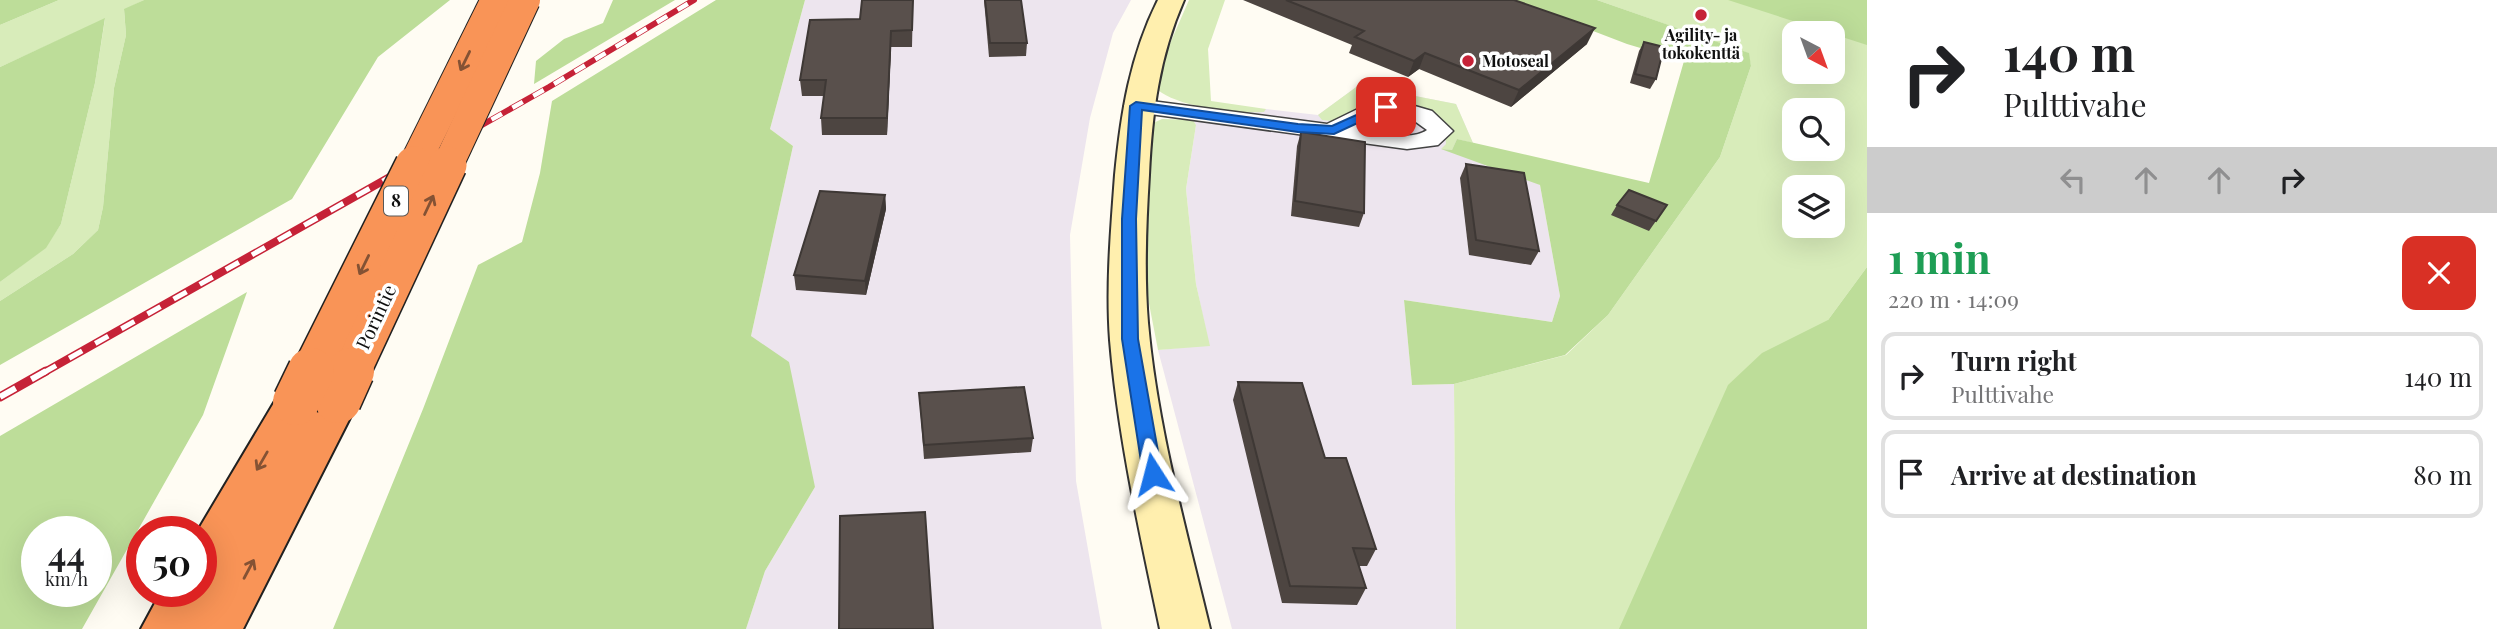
<!DOCTYPE html>
<meta charset="utf-8">
<style>
:root{--surface:#fff;--page:#f6f6f6;--text:#202124;--muted:#757577;--line:#e0e0e0}
body{margin:0;font-family:"Playfair Display",serif;background:var(--page);color:var(--text);height:100vh;display:flex;flex-direction:column;font-size:26px;white-space:nowrap}
*{box-sizing:border-box;margin:0}
p{font-size:23px;color:var(--muted)}
.icon{flex:none;width:38px;height:38px;fill:none;stroke:currentColor;stroke-width:2;stroke-linecap:round;stroke-linejoin:round}
.map{position:relative;flex:1;overflow:hidden}
.sheet{display:flex;flex-direction:column;background:var(--surface);width:630px}
.sheet>*{flex:none}
.top-card{background:#fff;color:var(--text);overflow:hidden}
.needle{width:46px;rotate:139deg}
.tools{position:absolute;left:1782px;top:21px;display:grid;gap:14px}
.tools a{display:grid;place-items:center;width:63px;height:63px;border-radius:14px;background:var(--surface);box-shadow:0 7px 28px #0002;font-size:35px}
.speed{position:absolute;left:21px;top:516px;display:flex;gap:14px;font-size:35px;font-weight:700;text-align:center}
.speed>*{display:grid;place-content:center;width:91px;height:91px;border-radius:50%;background:var(--surface);box-shadow:0 7px 28px #0002;line-height:1}
.speed small{font-size:18px;font-weight:400}
.speed .limit{border:10px solid #d22;background:#fff;color:#111}
.pin{position:absolute;display:grid;place-items:center;width:60px;height:60px;color:#fff;margin:-30px;border-radius:14px;box-shadow:0 4px 10px #0006}
.me{position:absolute;width:77px;margin:-38px;rotate:351deg;stroke-linejoin:round;filter:drop-shadow(0 0 5px #0008)}
.turn{display:flex;align-items:center;gap:24px;height:147px;padding:0 21px;font-size:32px}
.turn .icon{width:91px;height:91px;stroke-width:2.5}
.turn b{display:block;font-size:49px;line-height:60px}
.lanes{display:flex;align-items:center;height:66px;padding:0 21px;background:#0003;justify-content:center;gap:35px;direction:ltr}
.lanes .off{opacity:.35}
.round{display:grid;place-items:center;flex:none;width:74px;height:74px;border-radius:14px;background:var(--page)}
.headline{display:flex;align-items:center;justify-content:space-between;height:119px;padding:0 21px}
h1{font-size:42px;font-weight:700;line-height:52px;color:#1e9e55}
ul{padding:0;list-style:none}
li{display:flex;align-items:center;gap:21px;height:88px;margin:0 14px 10px;padding:0 7px;border:4px solid var(--line);border-radius:14px}
li div{flex:1}
li b{display:block;font-size:26px}
li em{font-style:normal}
main{display:flex;flex:1;min-height:0}
.map>svg:first-child{display:block}
.industrial{fill:#ede5ee}
.green{fill:#d8ecba;fill-rule:evenodd}
.forest{fill:#bddd99;fill-rule:evenodd}
.lines{fill:none;stroke-linecap:round;stroke-linejoin:round}
.street-casing{stroke:#434343;stroke-width:3}
.secondary-casing{stroke:#323232;stroke-width:4}
.highway-casing{stroke:#212121;stroke-width:4}
.street{fill:#fff;fill-rule:evenodd}
.secondary{fill:#ffefae;fill-rule:evenodd}
.highway{fill:#f99457;fill-rule:evenodd}
.rail-far2-casing{stroke:#c62237;stroke-width:6}
.rail-far1-casing{stroke:#c62237;stroke-width:8}
.rail-casing{stroke:#c62237;stroke-width:9}
.rail-far2{stroke:#fff;stroke-width:4.5;stroke-dasharray:12;stroke-linecap:butt}
.rail-far1{stroke:#fff;stroke-width:5;stroke-dasharray:15;stroke-linecap:butt}
.rail{stroke:#fff;stroke-width:6;stroke-dasharray:18;stroke-linecap:butt}
.highway-bridge-far2-casing{stroke:#212121;stroke-width:32;stroke-linecap:butt}
.highway-bridge-far1-casing{stroke:#212121;stroke-width:40;stroke-linecap:butt}
.highway-bridge-casing{stroke:#212121;stroke-width:49;stroke-linecap:butt}
.highway-bridge-far2{stroke:#f99457;stroke-width:30}
.highway-bridge-far1{stroke:#f99457;stroke-width:37}
.highway-bridge{stroke:#f99457;stroke-width:46}
.wall{fill:#4d4541}
.shaded-wall{fill:#3e3835}
.building{fill:#59504c;stroke:#3e3835;stroke-width:2}
.oneway{stroke:#845234}
.route{fill:#1a73e8;stroke:#114b97;stroke-width:2}
.poi-dot{fill:#c62237;stroke:#fff;stroke-width:2.5}
.labels{text-anchor:middle;stroke-width:7;stroke-linejoin:round;paint-order:stroke}
.far-poi-label{font-size:16px;font-weight:bold;fill:#101010;stroke:#fff}
.shield{fill:#fff;stroke:#585858;stroke-width:2}
.shield-label{font-size:18px;font-weight:bold;fill:#101010}
.street-label{font-size:19px;fill:#101010;stroke:#fff}
</style>
<main>
<div class="map">
<svg width="1867" height="629" viewBox="0 0 1867 629">
<rect width="100%" height="100%" fill="#fffcf3"/>
<g class="industrial">
<path d="M805,0h326l-18,33 -23,85 -20,117 6,246 26,148h-356l19,-58 50,-84 -64,-151 42,-190 -23,-17z"/>
<path d="M1359,85l97,19 17,39 -16,-4 83,46 20,111 -8,26 -148,-22 8,85 42,-1 2,245h-224l-74,-279 51,-5 -13,-61 -10,-95 10,-64 -3,-5 1,-15 61,7 11,-3 52,6z"/>
</g>
<g class="green">
<path d="M59,0h85l-20,10 2,25 -12,53 -11,119 -5,23 -25,24 -73,47v-19l45,-34 16,-24 34,-141 10,-64 -105,48v-42z"/>
<path d="M1189,0h36l-17,49 3,52 55,8 -2,3c-27,2 -86,-5 -106,-22l10,-42z"/>
<path d="M1597,0h270v267l-39,53 39,309h-411l-2,-245 112,-29 42,-40 112,-158 31,-91 -3,-13zM1794,33h38v39h-38zM1794,110h38v39h-38zM1794,187h38v39h-38z"/>
<path d="M1359,85l97,19 17,39 -16,-4 -5,11 -11,-1 5,-5c-1,-62 -77,-34 -114,-23l-10,-1 -4,-5z"/>
<path d="M1162,119l31,1 3,5 -10,64 10,95 14,62 -52,4 -12,-62 -3,-72 6,-91z"/>
</g>
<g class="forest">
<path d="M0,0h59l-59,25z"/>
<path d="M144,0h306l-72,57 -86,142 -292,166v-64l73,-47 25,-24 5,-23 11,-119 12,-53 -2,-26z"/>
<path d="M613,0h62l-141,84 2,-23 28,-22 39,-16z"/>
<path d="M716,0h89l-35,129 23,17 -42,190 38,26 26,125 -50,84 -19,58h-413l90,-220 55,-144 44,-23 18,-69 12,-72z"/>
<path d="M1512,0h85l152,53 2,13 -31,91 -112,158 -43,40 -111,29 -42,1 -8,-85 148,22 8,-26 -20,-111 -99,-36 11,1 5,-11 192,44 35,-122 -57,-17z"/>
<path d="M1728,0h139v45z"/>
<path d="M105,18l-10,65 -34,141 -15,24 -46,34v-215z"/>
<path d="M1867,267v362h-248l109,-244 34,-32 66,-33z"/>
<path d="M247,292l-44,123 -121,214h-82v-193zM37,532h59v60h-59z"/>
</g>
<g class="lines">
<g class="street-casing">
<path id="street" d="M1136,99l191,25 39,-19 28,-5 38,11 21,20 -15,14 -31,4 -279,-38 -4,-5 4,-5zM1394,114l15,3 18,13c-17,12 -51,1 -70,-2l26,-13z"/>
</g>
<g class="secondary-casing">
<path id="secondary" d="M1158,0h26c-25,57 -32,113 -35,175 -3,49 -5,99 -1,148 9,103 38,206 62,306h-50c-20,-95 -42,-192 -50,-289 -4,-55 1,-110 5,-165 6,-62 15,-119 43,-175z"/>
</g>
<g class="highway-casing">
<path id="highway" d="M338,384l15,5 6,11 -116,229h-102l20,-37h40v-60h-4l84,-141 15,-5 15,5 5,10 7,-12z"/>
</g>
<use href="#street" class="street"/>
<use href="#secondary" class="secondary"/>
<use href="#highway" class="highway"/>
<g class="rail-far2-casing">
<path id="rail-far2" d="M408,167l141,-80 145,-87"/>
</g>
<g class="rail-far1-casing">
<path id="rail-far1" d="M43,373l368,-208"/>
</g>
<g class="rail-casing">
<path id="rail" d="M0,397l46,-26"/>
</g>
<use href="#rail-far2" class="rail-far2"/>
<use href="#rail-far1" class="rail-far1"/>
<use href="#rail" class="rail"/>
<g class="highway-bridge-far2-casing">
<g id="highway-bridge-far2">
<path d="M413,167l83,-167"/>
<path d="M447,167l78,-167"/>
</g>
</g>
<g class="highway-bridge-far1-casing">
<g id="highway-bridge-far1">
<path d="M310,373l104,-208"/>
<path d="M351,373l97,-208"/>
</g>
</g>
<g class="highway-bridge-casing">
<g id="highway-bridge">
<path d="M338,400l13,-29"/>
<path d="M296,402l15,-31"/>
</g>
</g>
<use href="#highway-bridge-far2" class="highway-bridge-far2"/>
<use href="#highway-bridge-far1" class="highway-bridge-far1"/>
<use href="#highway-bridge" class="highway-bridge"/>
</g>
<g class="wall">
<path d="M913,0l-1,47h-21l-4,88h-65l-1,-17 3,-22h-22l-2,-16 60,-61z"/>
<path d="M984,0h37l6,43 -1,13 -37,1z"/>
<path d="M1243,0h271l73,44 -76,63 -92,-38 -11,8 -59,-24 3,-8z"/>
<path d="M1644,42l12,37 -6,10 -20,-6 9,-32z"/>
<path d="M1301,132l63,81 -5,14 -68,-11 6,-70z"/>
<path d="M1466,164l73,87 -8,14 -62,-10 -9,-77z"/>
<path d="M885,195l1,14 -20,86 -70,-5 -2,-15z"/>
<path d="M1617,205h50l-18,26 -38,-16z"/>
<path d="M1238,382l87,76 51,91 -9,17h-8l7,22 -9,17 -75,-2 -49,-203z"/>
<path d="M919,393l114,45 -2,14 -107,7z"/>
</g>
<g class="shaded-wall">
<path d="M1595,28l-8,16 -76,63 8,-17z"/>
<path d="M891,31v16l-4,88v-17z"/>
<path d="M1425,53l-6,16 -11,8 6,-16z"/>
<path d="M885,195l1,14 -20,86 -1,-14z"/>
</g>
<g class="building">
<path d="M862,0h51l-1,30 -21,1 -4,87h-66l5,-38h-26l10,-60 50,-1z"/>
<path d="M985,0h36l6,43h-37z"/>
<path d="M1286,0h228l81,28 -76,62 -94,-37 -11,8 -59,-24 9,-6z"/>
<path d="M1644,42l20,5 -8,32 -21,-5z"/>
<path d="M1301,132l64,10 -1,71 -69,-12z"/>
<path d="M1466,164l58,9 15,78 -63,-11z"/>
<path d="M1629,190l38,15 -11,16 -39,-16z"/>
<path d="M820,191l65,4 -20,86 -71,-6z"/>
<path d="M1238,382l64,1 23,75h21l30,91 -23,-1 13,40 -76,-2z"/>
<path d="M1024,387l9,51 -109,7 -5,-52z"/>
<path d="M925,512l8,117h-94l1,-113z"/>
</g>
<defs><path id="oneway-shaft" d="M-6 0H5M1.5-3L5.5 0L1.5 3" fill="none" stroke-width="1.6" stroke-linecap="round" stroke-linejoin="round" transform="scale(1.75)"/></defs>
<g class="oneway">
<use href="#oneway-shaft" transform="translate(465 61) rotate(116)"/>
<use href="#oneway-shaft" transform="translate(429 205) rotate(-65)"/>
<use href="#oneway-shaft" transform="translate(364 265) rotate(116)"/>
<use href="#oneway-shaft" transform="translate(262 461) rotate(120)"/>
<use href="#oneway-shaft" transform="translate(249 569) rotate(-62)"/>
</g>
<path class="route" d="M1136,102l162,22 34,2 49,-22 5,-1 6,4 -58,27 -36,-2 -156,-22 -6,109 2,120 24,135 -3,5 -6,2 -7,-2 -3,-5 -21,-135v-120l8,-113z"/>
<g class="poi-dot">
<circle cx="1701" cy="15" r="7"/>
<circle cx="1468" cy="61" r="7"/>
</g>
<g class="labels">
<g class="far-poi-label">
<text x="1701" y="41">Agility- ja<tspan x="1701" dy="18">tokokenttä</tspan></text>
<text x="1482" y="67" text-anchor="start">Motoseal</text>
</g>
<rect class="shield" x="384" y="186.5" width="24" height="29" rx="5"/>
<g class="shield-label">
<text x="396" y="207">8</text>
</g>
<g class="street-label">
<text transform="translate(376 317) rotate(-65)" y="7">Porintie</text>
</g>
</g>
</svg>
<div class="tools">
<a><svg class="needle" viewBox="-14 -14 28 28"><path d="M0-13l5 13h-10z" fill="#e53935"/><path d="M0 13l5-13h-10z" fill="#757577"/></svg></a>
<a><svg class="icon" aria-label="search" viewBox="0 0 24 24"><circle cx="10" cy="10" r="6"/><path d="M15 15l6 6"/></svg></a>
<a><svg class="icon" aria-label="layers" viewBox="0 0 24 24"><path d="M12 4l9 5-9 5-9-5zM3 14l9 5 9-5"/></svg></a>
</div>
<div class="speed"><div>44<small>km/h</small></div><div class="limit">50</div></div>
<div class="pin" style="left:1386px;top:107px;background:#d93025"><svg class="icon" aria-label="arrive" viewBox="0 0 24 24"><path d="M6 21V4h12l-3 4 3 4H6"/></svg></div>
<svg class="me" style="left:1153px;top:474px" viewBox="-20 -20 40 40"><path d="M0-17L14 15 0 8-14 15z" fill="#1a73e8" stroke="#fff" stroke-width="4"/></svg>
</div>
<section class="sheet">
<div class="top-card">
<div class="turn"><svg class="icon" aria-label="right" viewBox="0 0 24 24"><path d="M7 20v-9h11M14 6l5 5-5 5"/></svg><div><b>140 m</b>Pulttivahe</div></div>
<div class="lanes"><svg class="icon off" aria-label="left" viewBox="0 0 24 24"><path d="M17 20v-9H6M10 6l-5 5 5 5"/></svg><svg class="icon off" aria-label="ahead" viewBox="0 0 24 24"><path d="M12 20V5M6 11l6-6 6 6"/></svg><svg class="icon off" aria-label="ahead" viewBox="0 0 24 24"><path d="M12 20V5M6 11l6-6 6 6"/></svg><svg class="icon" aria-label="right" viewBox="0 0 24 24"><path d="M7 20v-9h11M14 6l5 5-5 5"/></svg></div>
</div>
<div class="headline"><div><h1>1 min</h1><p>220 m · 14:09</p></div><a class="round" style="background:#d93025;color:#fff"><svg class="icon" aria-label="close" viewBox="0 0 24 24"><path d="M6 6l12 12M18 6L6 18"/></svg></a></div>
<ul>
<li><svg class="icon" aria-label="right" viewBox="0 0 24 24"><path d="M7 20v-9h11M14 6l5 5-5 5"/></svg><div><b>Turn right</b><p>Pulttivahe</p></div><em>140 m</em></li>
<li><svg class="icon" aria-label="arrive" viewBox="0 0 24 24"><path d="M6 21V4h12l-3 4 3 4H6"/></svg><div><b>Arrive at destination</b></div><em>80 m</em></li>
</ul>
</section>
</main>
